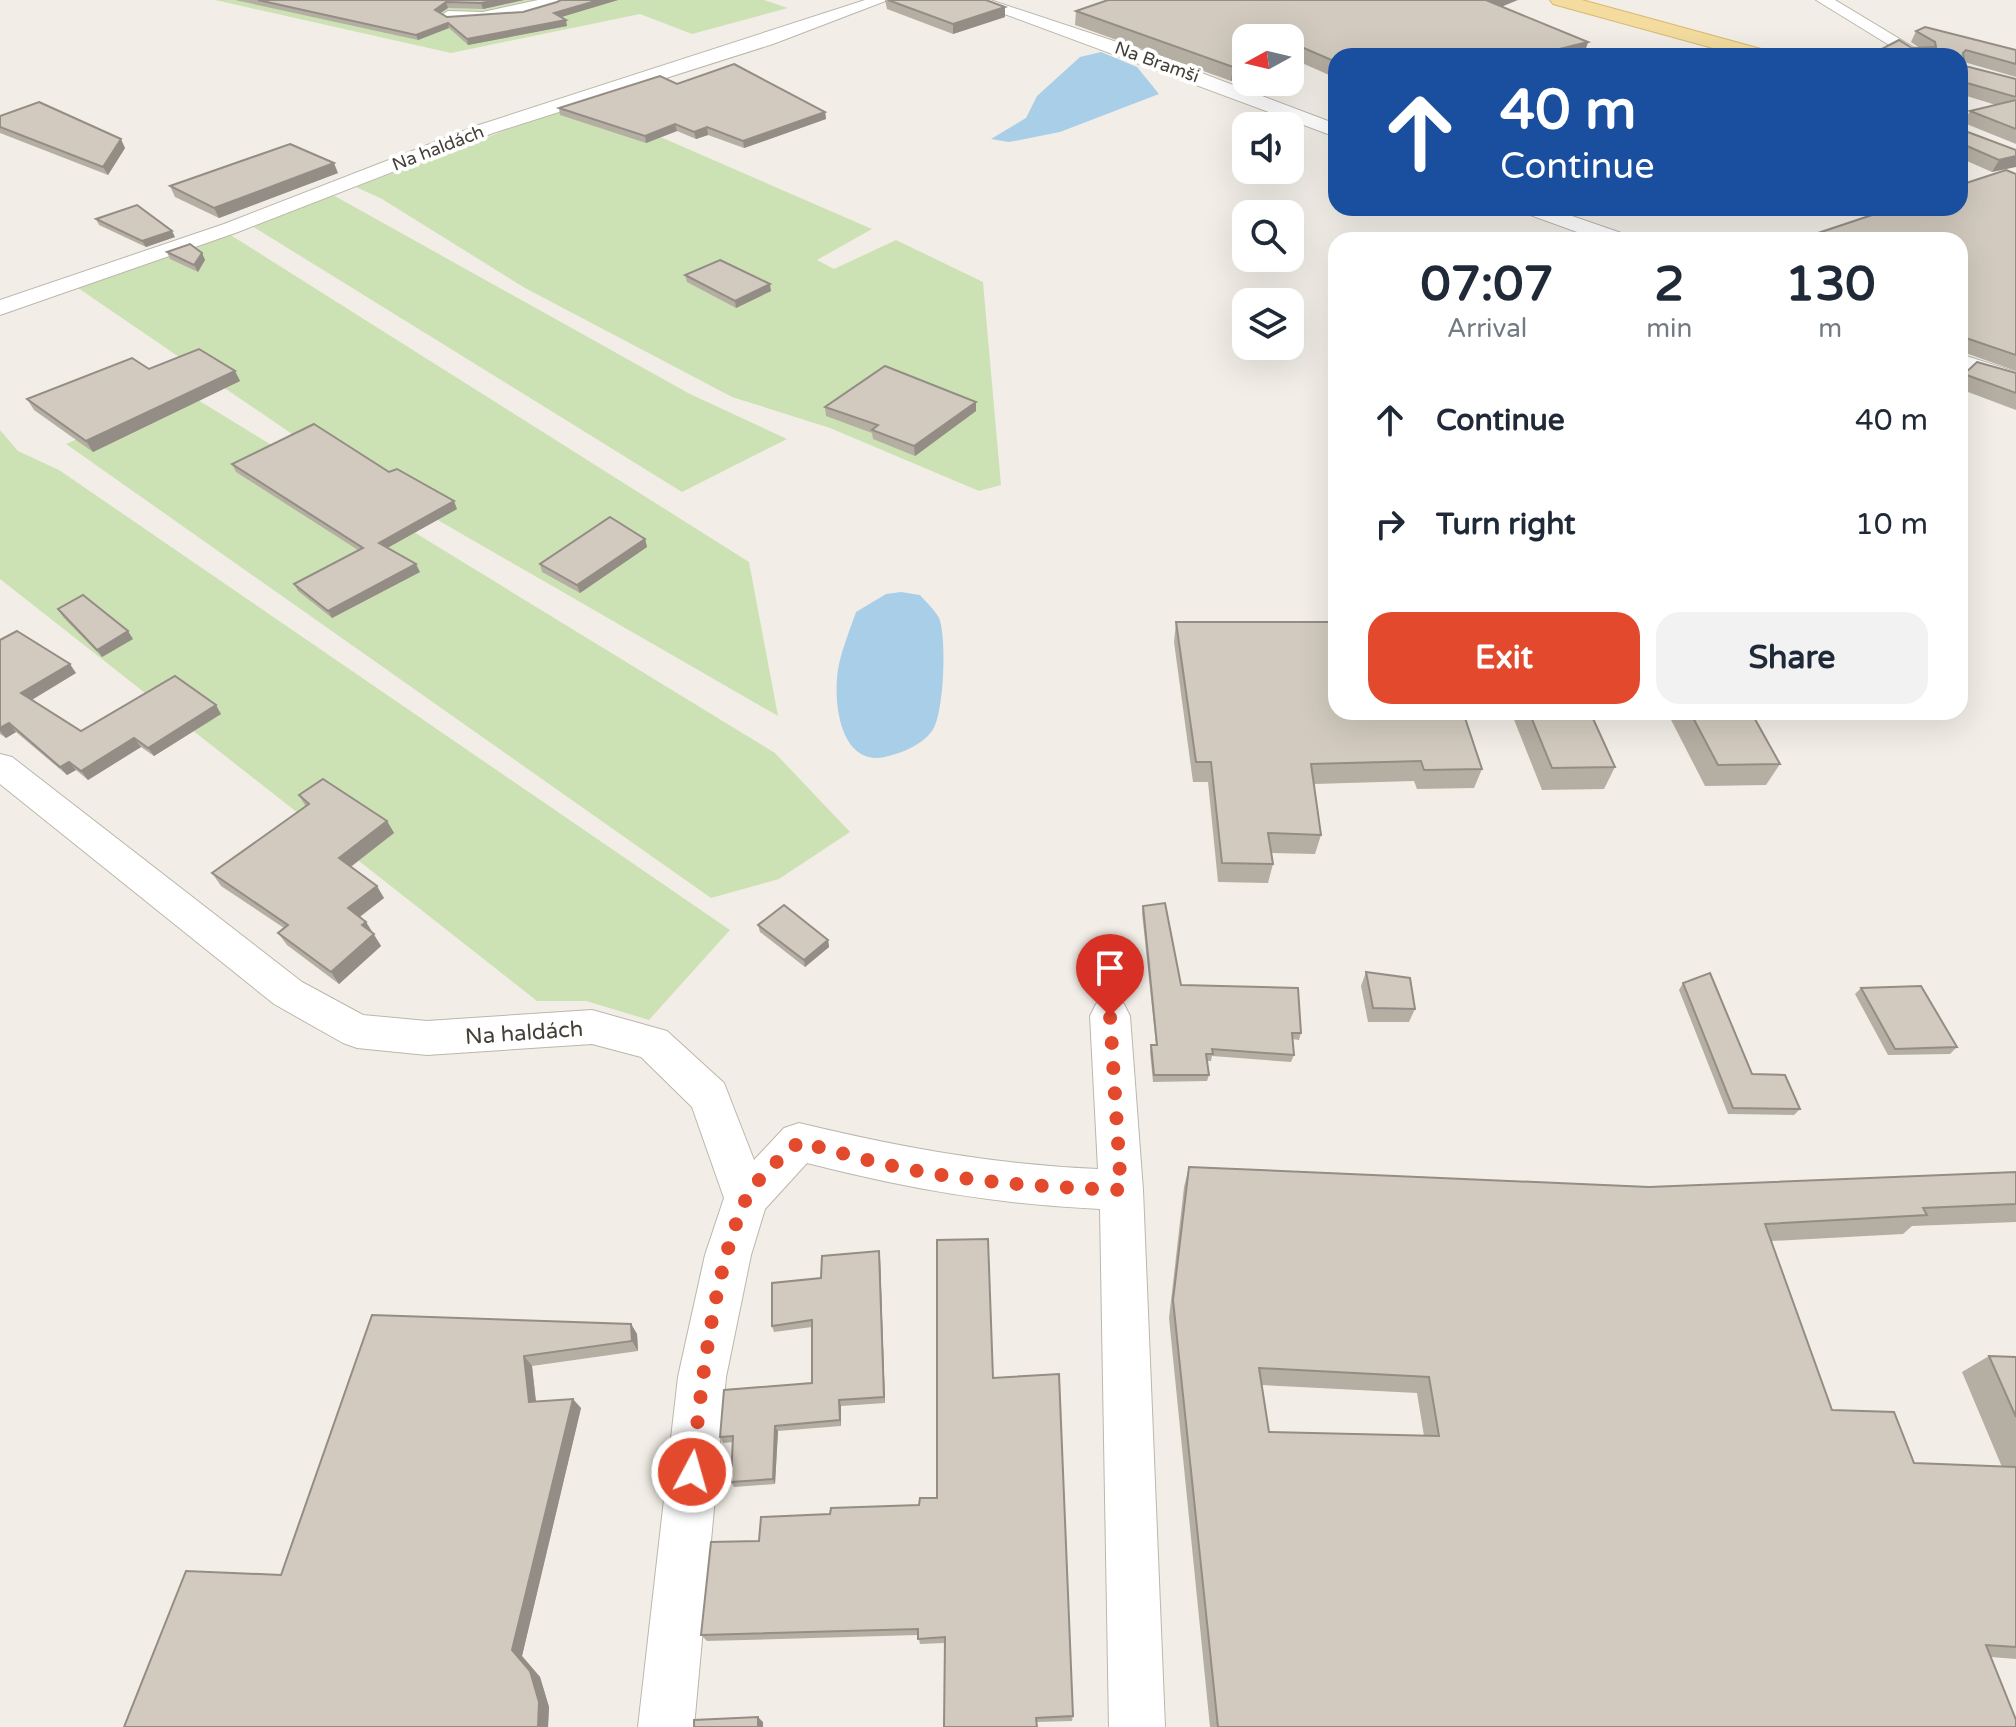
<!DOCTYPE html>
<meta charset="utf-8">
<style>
:root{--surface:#fff;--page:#f2f2f3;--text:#1f2937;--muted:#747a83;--accent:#e3492d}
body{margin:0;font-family:"Varela Round",sans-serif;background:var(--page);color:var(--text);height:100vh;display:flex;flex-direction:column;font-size:30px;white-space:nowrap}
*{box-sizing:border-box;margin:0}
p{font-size:26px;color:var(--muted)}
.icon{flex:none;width:44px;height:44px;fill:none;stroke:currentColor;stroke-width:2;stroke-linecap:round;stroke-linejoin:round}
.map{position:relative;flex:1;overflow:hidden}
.sheet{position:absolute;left:1328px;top:232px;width:640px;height:488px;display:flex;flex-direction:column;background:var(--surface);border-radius:24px;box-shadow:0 8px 32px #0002}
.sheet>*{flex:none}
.top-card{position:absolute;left:1328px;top:48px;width:640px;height:168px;border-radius:24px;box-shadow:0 8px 32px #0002;background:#1a4fa0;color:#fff;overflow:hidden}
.needle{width:52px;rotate:262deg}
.tools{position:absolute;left:1232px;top:24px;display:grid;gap:16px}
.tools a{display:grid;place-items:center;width:72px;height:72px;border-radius:16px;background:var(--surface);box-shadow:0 8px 32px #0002;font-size:40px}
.pin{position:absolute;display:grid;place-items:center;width:68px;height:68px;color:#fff;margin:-82px -34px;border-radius:50% 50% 50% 0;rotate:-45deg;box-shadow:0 0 8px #0007}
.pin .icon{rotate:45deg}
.me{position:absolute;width:88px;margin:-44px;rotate:6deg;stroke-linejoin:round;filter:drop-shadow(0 0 6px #0008)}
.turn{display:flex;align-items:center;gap:28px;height:168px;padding:0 40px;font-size:36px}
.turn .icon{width:104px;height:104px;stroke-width:2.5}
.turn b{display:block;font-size:56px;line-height:68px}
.eta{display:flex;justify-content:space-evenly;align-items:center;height:136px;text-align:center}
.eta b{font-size:48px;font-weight:700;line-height:56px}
.action{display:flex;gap:16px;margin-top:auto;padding:16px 40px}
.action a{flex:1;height:92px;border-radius:24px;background:var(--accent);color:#fff;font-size:32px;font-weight:700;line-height:92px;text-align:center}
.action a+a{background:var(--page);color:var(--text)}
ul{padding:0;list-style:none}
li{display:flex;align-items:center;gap:24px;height:104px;padding:0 40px}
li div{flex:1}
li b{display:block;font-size:30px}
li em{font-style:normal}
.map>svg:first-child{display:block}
.green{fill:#cde2b4}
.water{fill:#a9cee8}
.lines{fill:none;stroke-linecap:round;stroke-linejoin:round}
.minor-casing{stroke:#bcb6ab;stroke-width:2}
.primary-casing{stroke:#d7b870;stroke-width:2}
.minor{fill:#fff;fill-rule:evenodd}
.primary{fill:#f3dc9e;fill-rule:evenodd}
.wall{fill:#b5aea3;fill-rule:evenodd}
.shaded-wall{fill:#938d85}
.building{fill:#d2cabe;stroke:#938d85;stroke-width:2;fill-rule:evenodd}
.route{stroke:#e3492d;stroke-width:14;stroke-dasharray:0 25.2}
.labels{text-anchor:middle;stroke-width:8;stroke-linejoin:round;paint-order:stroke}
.far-street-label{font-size:18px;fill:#443f37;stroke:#fff}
.street-label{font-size:22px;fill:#443f37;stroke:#fff}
</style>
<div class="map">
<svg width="2016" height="1727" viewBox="0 0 2016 1727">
<rect width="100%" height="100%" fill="#f2eee7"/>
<g class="green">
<path d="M215,0h549l24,8 -96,26 -52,-20 -189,39z"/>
<path d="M580,102l292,127 -55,31 17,9 62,-29 87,42 18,203 -22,6 -149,-63 -98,-31 -207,-109 -143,-89 -26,-12z"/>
<path d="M333,195l357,199 97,45 -105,53 -430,-266z"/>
<path d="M229,234l520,328 29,154 -467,-269 -233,-159z"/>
<path d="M185,392l590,361 75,79 -71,47 -68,19 -645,-454z"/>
<path d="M0,430l18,21 41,19 671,460 -81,90 -63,-19h-49l-537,-422z"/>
</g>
<g class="water">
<path d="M1101,52l36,15 22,27 -99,38 -51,10 -18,-3 35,-21 11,-22 43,-39z"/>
<path d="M901,592l19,3c5,6 15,15 19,23 8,19 5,98 -7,113 -10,14 -30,22 -47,26 -47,10 -53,-61 -46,-93 4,-17 11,-35 17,-52l30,-18z"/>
</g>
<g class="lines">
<g class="minor-casing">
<g id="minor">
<path d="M538,0h29c-16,13 -111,30 -127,16l8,-5 35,1z"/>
<path d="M865,0h23l-115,44 -280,89 -255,99 -238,83v-15l224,-76 255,-99z"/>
<path d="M967,0h23l151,50 195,74v13z"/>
<path d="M1816,0h19l93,56h-21z"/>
<path d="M1519,208h30l78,27 3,5h-31l-77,-28z"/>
<path d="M1960,354l56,18v15l-56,-18z"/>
<path d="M0,754l12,3 290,225 61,33 64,6 165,-11 75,21 57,52 30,77 30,-32 15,-5c104,25 192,41 299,46l-8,-153 6,-12 14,-5 14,5 6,12 13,174 22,537h-56l-9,-518c-104,-5 -192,-20 -293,-46l-42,46 -14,46 -25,122 -32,350h-56l40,-350 27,-122 19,-57 -32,-91 -51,-50 -49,-13 -165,11 -70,-7 -14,-5 -69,-39 -274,-220z"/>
</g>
</g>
<g class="primary-casing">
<path id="primary" d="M1550,0h32l190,52 3,4h-33l-189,-52z"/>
</g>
<use href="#minor" class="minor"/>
<use href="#primary" class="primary"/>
</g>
<g class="wall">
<path d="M235,0h289l-41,9 -35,-1 -7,5 6,4 76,-5 34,-10 4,-2h57l-57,17 6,9 -99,19 -19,-17 -31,12z"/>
<path d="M885,0h101l19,7v10l-52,17 -66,-25z"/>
<path d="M1502,7l86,35 -4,14h-248v22l-41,-18 -5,1v-23h-44v38l-15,5 -156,-56 1,-14z"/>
<path d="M1916,31l100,19v27l-52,-15 1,4 51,13v65l-52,-21 1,8 51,19 -24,22 -32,-14v-45l4,8 6,-10 26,-6 -36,-11v-38h-88v-2l48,-6 -9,-6z"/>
<path d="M677,84l148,28 1,7 -82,29 -36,-13 -12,4 -19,-8 -31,12 -86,-28 -1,-7z"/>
<path d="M0,116l125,32 -17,27 -108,-42z"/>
<path d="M338,173l-119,45 -44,-21 -5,-11z"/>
<path d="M2016,174v197l-56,-20v-111z"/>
<path d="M96,219l79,18 -29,10 -47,-22z"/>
<path d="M167,252l35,1 3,7 -7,12 -28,-13z"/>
<path d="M685,275l86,16 -35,17 -49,-26z"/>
<path d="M149,369l86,2 5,10 -147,71 -59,-42 -7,-11z"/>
<path d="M2016,373v37l-56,-21v-8l4,-7z"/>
<path d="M976,402v9l-61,45 -42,-17 -1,-6 -46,-17 -1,-9z"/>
<path d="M232,464l157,8 68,37 -70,39 33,24 -88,46 -34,-27 -4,-7 64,-34 -122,-78z"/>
<path d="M645,539l2,8 -67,46 -38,-21 -2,-8z"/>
<path d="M58,609l75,30 -31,18 -39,-40z"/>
<path d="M1176,622l155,7 151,140 -8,19 -57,1 -3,-8 -100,3 7,51 -6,19 -44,-1 2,11 -5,19 -50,-1 -10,-100h-15l-19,-140z"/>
<path d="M0,640l76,33 -44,27 49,31 140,-17 -67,42 -13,-9 -53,33 -12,-10 -9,5 -51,-43 -10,6 -6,-4z"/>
<path d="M1511,712h79l25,55 -11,22 -62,1z"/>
<path d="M1667,712h84l29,52 -14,21 -61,1z"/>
<path d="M299,795l88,26 7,12 -43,34 33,31 -24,19 6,5 15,24 -42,38 -52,-39 -9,-12 6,-5 -63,-42 -9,-13 94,-66z"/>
<path d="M1143,906l38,79 120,48 -2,7 -7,-1 2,16 -3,7 -79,-6 -1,5h-4l2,14 -2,6 -54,1 -3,-30 1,-7h5l-14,-132z"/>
<path d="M758,925l70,15 1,7 -24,20 -45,-35z"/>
<path d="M1366,972l49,37 -6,13h-41l-7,-36z"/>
<path d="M1683,983l69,91 48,35 -6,6 -66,-1 -49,-124z"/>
<path d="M1861,988l96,59 -7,7 -62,1 -33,-61z"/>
<path d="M1189,1167l460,20 367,-15v50l-104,4 -9,8 -132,7 61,169 82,53 88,4 -40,-95 27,-16 27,1v302l-25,-2 25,70h-806l-41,-409 15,-131zM1262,1385l155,8 7,43 -155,-4z"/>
<path d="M880,1258l5,145 -44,3v20l-63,5 -3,53 -41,3 -3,-5 2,-40 -10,1 -3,-6 92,-54v-56l-38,5 -2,-6 49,-48z"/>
<path d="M372,1315l259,9 6,10 1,17 -106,15 4,36 45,6 -59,248 18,21 9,30 -1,20h-424l157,-152z"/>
<path d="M993,1378l80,338 -1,5 -35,1 -92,-79 -25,1 -2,-9 -211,6 -6,-6 58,-94 71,-27 89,-9 18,-7z"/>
</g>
<g class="shaded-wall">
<path d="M497,0h27l-41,9 -2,-6z"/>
<path d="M599,0h19l-63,19 -1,-6z"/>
<path d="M1490,0h28l-34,14 4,-13z"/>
<path d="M446,2l2,6 -11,7 -2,-5z"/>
<path d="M1005,7v10l-52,17v-10z"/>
<path d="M566,20l1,6 -99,19 -1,-6z"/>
<path d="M448,23l1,5 -31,12 -2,-5z"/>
<path d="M1588,42l-5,14h-52z"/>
<path d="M1297,45l-2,15 -5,1v-13z"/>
<path d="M1246,62v14l-15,5 2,-14z"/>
<path d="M825,112l1,7 -82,29 -1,-7z"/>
<path d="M675,124l2,7 -31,12 -1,-7z"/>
<path d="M707,127l1,8 -12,4 -2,-7z"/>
<path d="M121,139l4,9 -17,27 -5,-8z"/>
<path d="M2016,156v11l-24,5 7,-12z"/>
<path d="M334,163l4,10 -119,45 -5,-10z"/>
<path d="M172,231l3,6 -29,10 -4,-6z"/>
<path d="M202,253l3,7 -7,12 -4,-7z"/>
<path d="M770,284l1,7 -35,17 -1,-7z"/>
<path d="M235,371l5,10 -147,71 -7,-11z"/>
<path d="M976,402v9l-61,45 -1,-10z"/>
<path d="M454,501l3,8 -75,42 -3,-8z"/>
<path d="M645,539l2,8 -67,46 -3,-8z"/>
<path d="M416,564l4,8 -88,46 -4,-7z"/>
<path d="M128,631l5,8 -31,18 -5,-7z"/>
<path d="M70,664l6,9 -48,29 -7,-9z"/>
<path d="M216,705l5,9 -67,42 -6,-8z"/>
<path d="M9,723l7,9 -10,6 -6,-7v-3z"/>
<path d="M134,738l7,9 -53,33 -7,-9z"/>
<path d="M69,762l7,8 -9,5 -7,-8z"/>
<path d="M387,821l7,12 -48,37 -7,-12z"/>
<path d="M377,886l7,12 -29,22 -7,-12z"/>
<path d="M366,922l15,24 -42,38 -8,-12 31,-47z"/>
<path d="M828,940l1,7 -24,20 -1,-7z"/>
<path d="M879,1251l1,7 5,145 -1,-6z"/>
<path d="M631,1324l6,10 1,17 -6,-10z"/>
<path d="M524,1356l8,10 5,46 -8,-10z"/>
<path d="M573,1399l8,9 -59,248 18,21 9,30 -1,20h-10l-26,-77z"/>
<path d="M839,1400l2,6v20l-1,-6z"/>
<path d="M775,1426l3,5 -3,53 -2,-5z"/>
<path d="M758,1717l5,5v5h-5z"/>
</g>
<g class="building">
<path d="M258,0h239l-16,3 -35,-1 -11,8 12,7 76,-5 34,-10 4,-2h38l-45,13 12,7 -99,19 -19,-16 -32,12z"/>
<path d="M888,0h98l19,7 -52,17z"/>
<path d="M1108,0h382l-2,1 100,41 -57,14h-195v6l-39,-17 -7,3v-10h-44v24l-13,5 -157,-56z"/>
<path d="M1925,27l91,23v14l-50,-14 -3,3 2,13 51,13v18l-56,-16v-25h-82l-6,-2 27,-14 13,8 24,-1 -1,-5 -19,-11z"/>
<path d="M734,64l91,48 -82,29 -36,-14 -13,5 -19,-8 -30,12 -86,-28 101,-32 17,8z"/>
<path d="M2016,100v29l-46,-18z"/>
<path d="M39,102l82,37 -18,28 -103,-40v-11z"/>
<path d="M1963,112l2,19 51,19v6l-17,4 -39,-17v-30z"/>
<path d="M290,144l44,19 -120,45 -44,-22z"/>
<path d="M2006,170l10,4v181l-56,-19v-96h-163l96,-32h67v-23z"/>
<path d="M137,205l35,26 -30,10 -46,-22z"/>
<path d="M190,244l12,9 -8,12 -27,-13z"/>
<path d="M720,260l50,24 -35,17 -50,-26z"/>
<path d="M199,349l36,22 -149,70 -59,-42 105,-41 17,11z"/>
<path d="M1977,362l39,11v20l-52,-19z"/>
<path d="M885,366l91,36 -62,44 -42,-16 6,-5 -53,-18z"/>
<path d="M314,424l75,48 8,-3 57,32 -75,42 37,21 -88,47 -34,-27 69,-36 -131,-84z"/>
<path d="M610,517l35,22 -68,46 -37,-21z"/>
<path d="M83,595l45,36 -31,19 -39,-41z"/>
<path d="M1176,622h154l1,7 5,-1v84h127l19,57 -58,1 -3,-9 -110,3 10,71 -53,-2 5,31 -51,-1 -11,-101h-15z"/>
<path d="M17,631l53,33 -49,29 60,38 94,-55 41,29 -68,43 -14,-10 -53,33 -12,-9 -9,5 -51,-44 -9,5v-88z"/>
<path d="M1529,712h61l25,55 -63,1z"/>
<path d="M1690,712h61l29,52 -62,1z"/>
<path d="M323,779l64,42 -48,37 38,28 -29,22 18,14 -4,3 12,9 -43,38 -53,-39 10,-8 -76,-52 97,-69 -10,-9z"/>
<path d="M1165,903l16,82 117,3 3,45h-9l2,22 -82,-6 1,5h-7l3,21h-55l-3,-30h6l-14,-139z"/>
<path d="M784,905l44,35 -24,20 -46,-35z"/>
<path d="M1366,972l44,6 5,31 -42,-1z"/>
<path d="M1710,973l42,101 33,1 15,34 -67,-1 -50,-125z"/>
<path d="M1921,986l36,61 -62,2 -34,-61z"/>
<path d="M1189,1167l460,20 367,-15v32l-93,4 4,7 -162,9 67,186 62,2 20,51 102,4v180l-30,-2 30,75v7h-798l-45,-427zM1259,1368l170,9 10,59 -170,-4z"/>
<path d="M988,1239l5,139 66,-4 14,342 -37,2 1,9h-93l1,-90 -27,2v-10l-217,6 10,-93 48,-1 2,-24 69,-3 1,-6 88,-3 1,-7h17v-258z"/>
<path d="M879,1251l5,146 -45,3 1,20 -65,6 -2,53 -42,3 2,-46 -13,1 4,-47 88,-7v-63l-40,6v-43l49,-5 1,-22z"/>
<path d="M372,1315l259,9 1,17 -108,15 5,46 44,-3 -61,251 18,21 9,31 -1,25h-414l62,-156 95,4z"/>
<path d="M1989,1356l27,1v60z"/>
<path d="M758,1717v10h-64v-7z"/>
</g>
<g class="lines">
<path class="route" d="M692,1472c9,-82 20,-196 53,-271 10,-22 36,-43 54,-59 36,9 72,20 108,27 71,14 142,18 214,21l-11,-174"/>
</g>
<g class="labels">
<g class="far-street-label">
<text transform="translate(1157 62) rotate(20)" y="6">Na Bramši</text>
<text transform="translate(438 148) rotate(-21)" y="6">Na haldách</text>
</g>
<g class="street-label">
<text transform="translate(524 1032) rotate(-4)" y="8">Na haldách</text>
</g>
</g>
</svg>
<div class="tools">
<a><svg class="needle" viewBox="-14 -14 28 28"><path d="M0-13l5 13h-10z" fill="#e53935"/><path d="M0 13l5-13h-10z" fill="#747a83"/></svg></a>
<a><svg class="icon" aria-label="sound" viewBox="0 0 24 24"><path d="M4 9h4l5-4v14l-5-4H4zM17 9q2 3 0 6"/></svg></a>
<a><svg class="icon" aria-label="search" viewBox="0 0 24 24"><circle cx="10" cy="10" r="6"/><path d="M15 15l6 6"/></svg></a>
<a><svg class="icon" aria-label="layers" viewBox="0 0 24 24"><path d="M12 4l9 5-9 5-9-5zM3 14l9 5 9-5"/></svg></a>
</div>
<div class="pin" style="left:1110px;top:1016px;background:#d93025"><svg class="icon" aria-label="arrive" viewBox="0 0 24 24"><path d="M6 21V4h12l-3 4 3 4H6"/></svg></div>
<svg class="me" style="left:692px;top:1472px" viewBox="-20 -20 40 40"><circle r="17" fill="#e3492d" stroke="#fff" stroke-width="3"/><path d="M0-11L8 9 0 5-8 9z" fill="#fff"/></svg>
<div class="top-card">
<div class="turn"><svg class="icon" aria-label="ahead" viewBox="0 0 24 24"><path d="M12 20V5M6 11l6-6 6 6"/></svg><div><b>40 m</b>Continue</div></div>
</div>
<section class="sheet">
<div class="eta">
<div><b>07:07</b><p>Arrival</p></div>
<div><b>2</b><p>min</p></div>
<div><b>130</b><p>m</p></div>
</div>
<ul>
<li><svg class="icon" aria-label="ahead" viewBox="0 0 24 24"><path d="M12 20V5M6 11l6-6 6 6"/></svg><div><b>Continue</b></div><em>40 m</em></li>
<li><svg class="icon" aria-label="right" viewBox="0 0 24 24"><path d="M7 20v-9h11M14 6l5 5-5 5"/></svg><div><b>Turn right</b></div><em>10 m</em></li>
</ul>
<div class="action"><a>Exit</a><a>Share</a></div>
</section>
</div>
